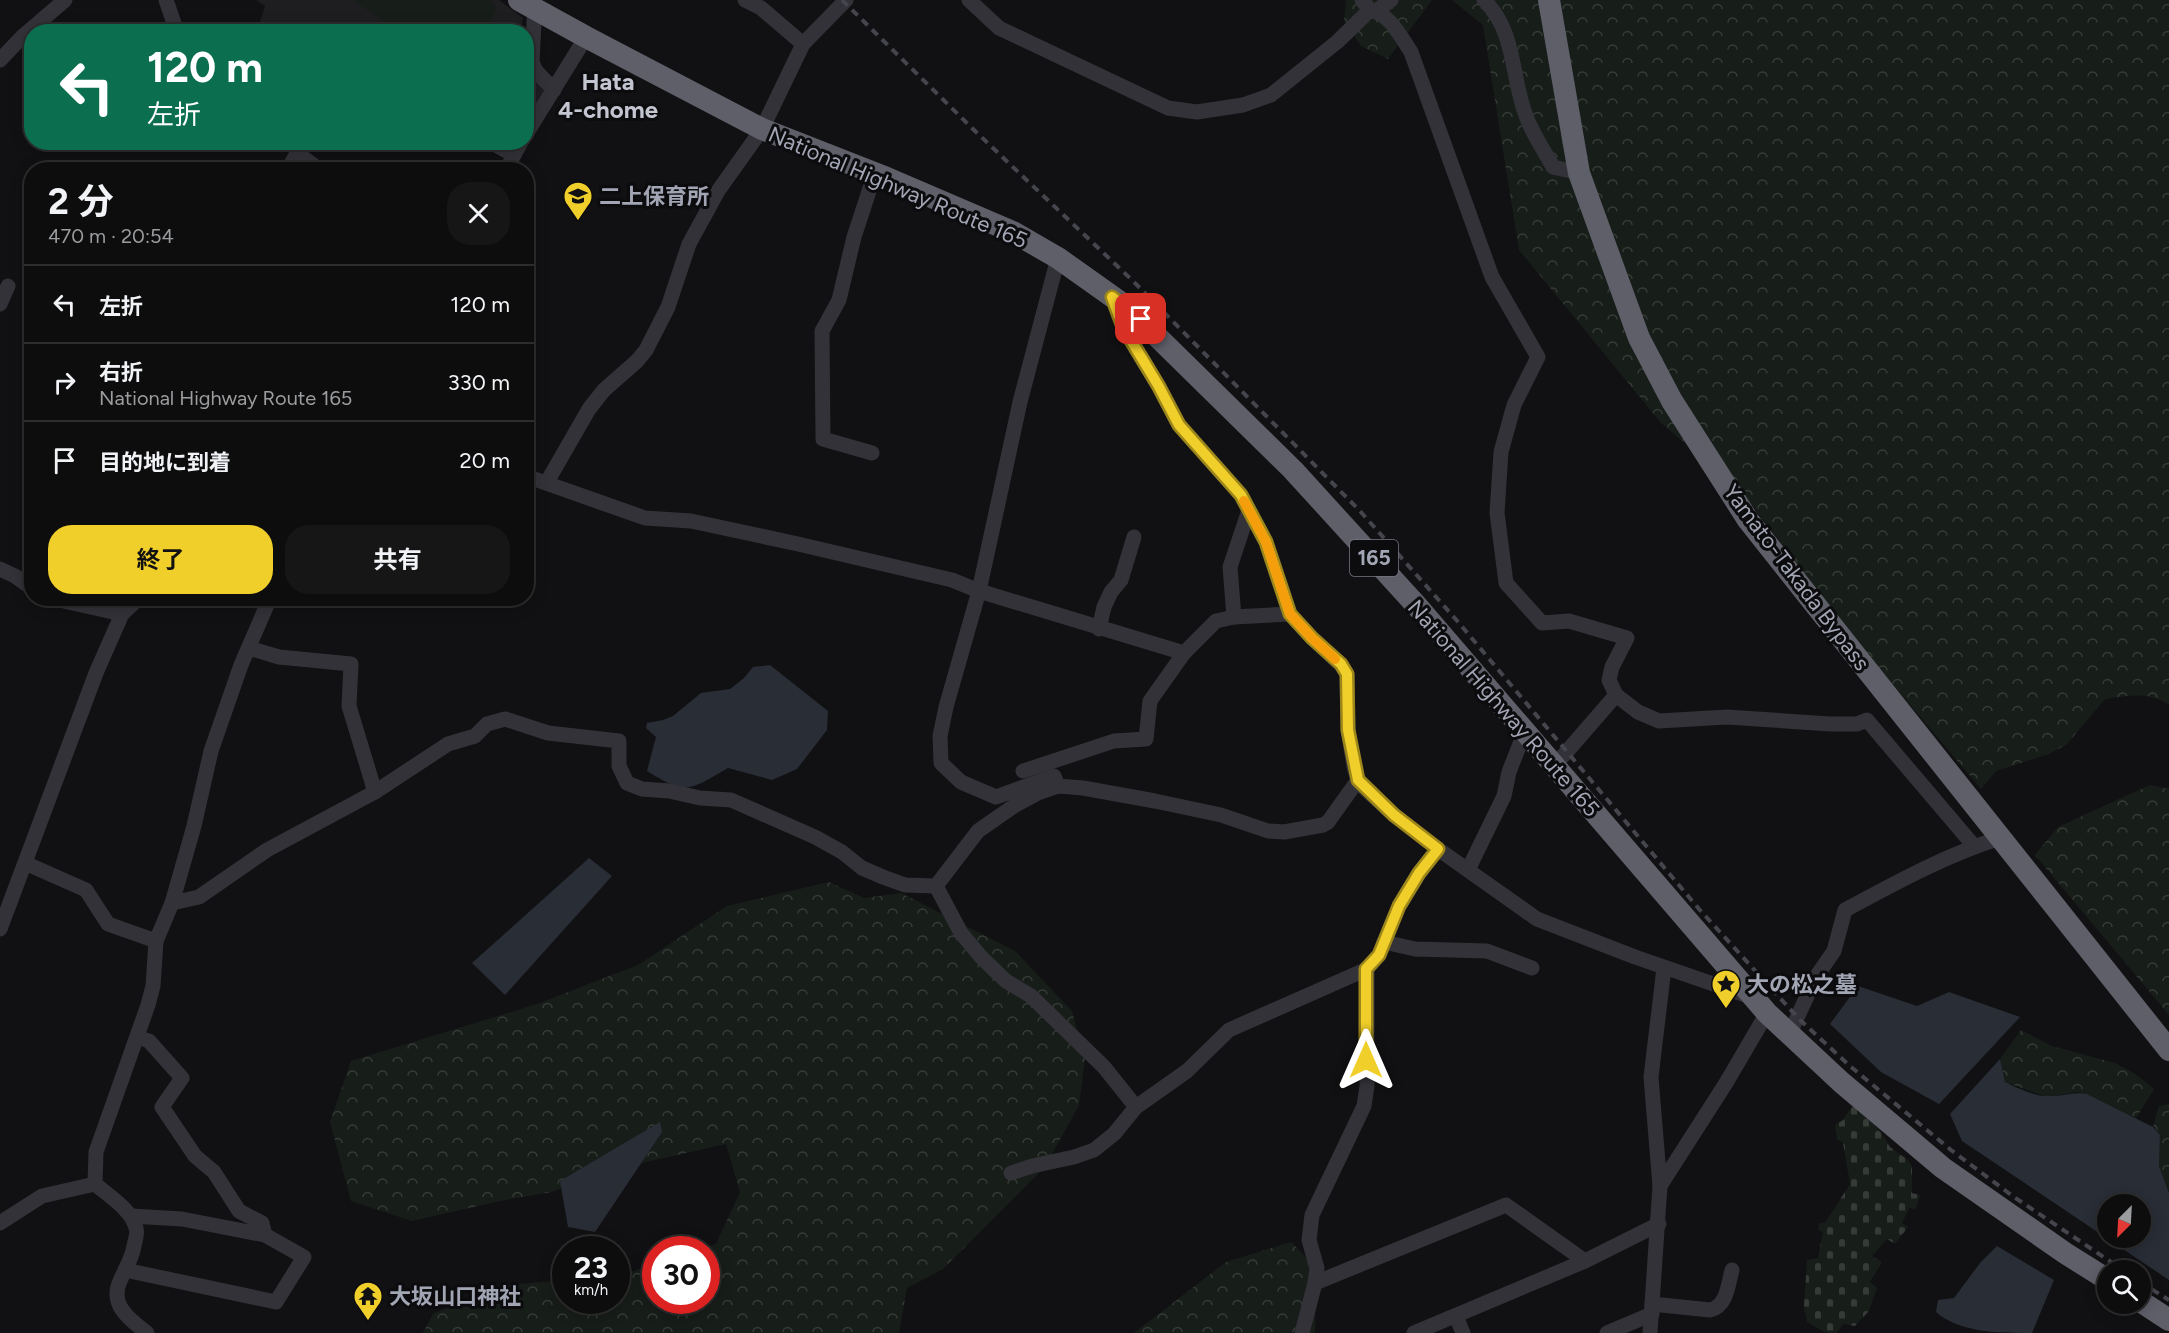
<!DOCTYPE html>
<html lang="ja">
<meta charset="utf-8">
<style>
:root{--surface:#0d0d0e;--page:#161617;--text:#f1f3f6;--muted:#9a9c9e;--line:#2d2d2e;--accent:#f1cf2a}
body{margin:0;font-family:Figtree,"Noto Sans JP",sans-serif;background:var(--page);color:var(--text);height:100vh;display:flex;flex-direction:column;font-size:22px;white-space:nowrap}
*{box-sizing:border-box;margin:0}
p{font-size:20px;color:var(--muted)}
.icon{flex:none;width:33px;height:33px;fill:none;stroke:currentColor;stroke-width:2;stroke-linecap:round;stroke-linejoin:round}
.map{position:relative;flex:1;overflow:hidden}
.sheet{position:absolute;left:24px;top:162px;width:510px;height:444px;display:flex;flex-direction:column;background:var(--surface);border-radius:24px;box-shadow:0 3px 15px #0003,0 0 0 2px var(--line)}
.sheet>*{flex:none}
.hud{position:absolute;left:24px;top:24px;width:510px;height:126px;border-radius:24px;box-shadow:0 3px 15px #0003,0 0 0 2px var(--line);background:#0b6e4f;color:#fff;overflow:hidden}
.needle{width:39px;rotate:204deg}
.tools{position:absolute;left:2097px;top:1194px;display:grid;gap:12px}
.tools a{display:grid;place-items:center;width:54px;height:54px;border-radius:50%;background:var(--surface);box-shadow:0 3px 15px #0003,0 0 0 2px var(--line);font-size:30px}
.speed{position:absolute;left:552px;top:1236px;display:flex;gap:12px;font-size:30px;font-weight:700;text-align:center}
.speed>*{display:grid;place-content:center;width:78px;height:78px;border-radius:50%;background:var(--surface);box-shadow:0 3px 15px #0003,0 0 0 2px var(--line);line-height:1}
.speed small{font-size:15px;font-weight:400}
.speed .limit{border:9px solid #d22;background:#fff;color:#111}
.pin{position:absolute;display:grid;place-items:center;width:51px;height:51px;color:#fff;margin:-26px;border-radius:12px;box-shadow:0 3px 9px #0006}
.me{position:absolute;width:66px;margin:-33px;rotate:0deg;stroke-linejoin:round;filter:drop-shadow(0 0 4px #0008)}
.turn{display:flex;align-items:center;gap:21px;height:126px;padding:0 24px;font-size:27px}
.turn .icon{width:78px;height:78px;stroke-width:2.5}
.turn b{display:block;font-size:42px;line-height:51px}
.round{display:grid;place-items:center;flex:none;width:63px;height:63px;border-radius:24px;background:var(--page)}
.headline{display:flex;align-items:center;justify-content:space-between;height:102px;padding:0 24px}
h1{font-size:36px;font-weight:700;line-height:45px}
.cta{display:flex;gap:12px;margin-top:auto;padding:12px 24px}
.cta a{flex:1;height:69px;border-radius:24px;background:var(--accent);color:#111;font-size:24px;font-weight:700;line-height:69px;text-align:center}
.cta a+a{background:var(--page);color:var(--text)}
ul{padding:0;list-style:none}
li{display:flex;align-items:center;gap:18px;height:78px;padding:0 24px;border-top:2px solid var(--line)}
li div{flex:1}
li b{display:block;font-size:22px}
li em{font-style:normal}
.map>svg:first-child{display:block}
.built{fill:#1e1d20}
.forest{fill:url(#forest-crowns)}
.cemetery{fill:url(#cemetery-stones)}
.pitch{fill:#171d19}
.water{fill:#282d36;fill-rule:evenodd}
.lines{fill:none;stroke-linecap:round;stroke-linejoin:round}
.minor{stroke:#323238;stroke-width:15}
.highway{stroke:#5e5f69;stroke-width:22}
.rail{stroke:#45464d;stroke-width:4;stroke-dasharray:8 6;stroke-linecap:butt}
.route-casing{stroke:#9d871b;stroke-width:15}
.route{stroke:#f1cf2a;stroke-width:10}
.slow{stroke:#f59e0b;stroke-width:10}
.labels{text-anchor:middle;stroke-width:6;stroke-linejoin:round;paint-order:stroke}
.shield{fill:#0c0c0e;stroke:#757782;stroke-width:1.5}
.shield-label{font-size:21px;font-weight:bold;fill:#a2a5b3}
.street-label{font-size:22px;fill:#a2a5b3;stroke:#0c0c0e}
.poi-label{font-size:22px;font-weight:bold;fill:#a2a5b3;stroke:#0c0c0e;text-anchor:start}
.neighbourhood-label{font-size:24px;font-weight:bold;fill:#c3c5d0;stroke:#0c0c0e}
</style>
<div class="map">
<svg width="2169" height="1333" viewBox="0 0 2169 1333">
<defs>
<pattern id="forest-crowns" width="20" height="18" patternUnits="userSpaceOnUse" patternTransform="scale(1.5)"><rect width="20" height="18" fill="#171d19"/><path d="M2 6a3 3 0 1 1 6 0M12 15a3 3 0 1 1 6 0" fill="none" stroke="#363b38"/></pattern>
<pattern id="cemetery-stones" width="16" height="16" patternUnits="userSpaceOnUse" patternTransform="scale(1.5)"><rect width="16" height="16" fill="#171d19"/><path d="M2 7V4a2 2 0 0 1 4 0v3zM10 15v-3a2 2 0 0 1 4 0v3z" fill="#363b38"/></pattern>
</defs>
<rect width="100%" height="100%" fill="#111113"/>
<g class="built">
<path d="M256,0h243l24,18 -2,13h-264l8,-25z"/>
<path d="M527,65l20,21 -20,36z"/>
</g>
<g class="forest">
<path d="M1346,0h86l-44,59 -27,-13 -17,-25z"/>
<path d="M1452,0h717v705c-20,-14 -41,-9 -64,-6l-38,45 -18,10 -53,17 -15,18 -112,-133 -128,-165 -80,-68 -142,-173 -36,-225z"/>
<path d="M2150,785l19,4v226l-134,-160 23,-28z"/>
<path d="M829,882l35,16 37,-5 114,58 57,60 13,48 -6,46 -34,62 -102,102 -36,19 -8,45h-476l10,-19 62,-28 70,-6 1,20h50l1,-25 9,-1 29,-11 1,37h50v-50l-6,-1 16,-5 24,-52 -14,-48 -93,21 -82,27 -46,8 -93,21 -61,-20 -21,-79 21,-61 186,-57 101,-39 89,-59z"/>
<path d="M2021,1030l31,16 63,17 19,10 20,16 -18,29 -49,-24 -10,-2 -30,5 -42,-15 -5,-23z"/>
<path d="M2169,1104v89l-10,-27 1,-31 -7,-8 6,-21z"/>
<path d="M1291,1242l24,24v67h-181l92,-71z"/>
</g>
<path class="cemetery" d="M1853,1105l26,24 11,18 18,13 4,6v27l8,2 -4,14 -7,-1 -7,15 6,4 -13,17 -8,-5 -15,17 10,6 -12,20 7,6 -8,23 -14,15 -12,-2 -6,9h-11l-19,-11 -3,-15 3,-47 11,-2 5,-26 -5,-2 1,-7h6l25,-39 -7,-42 -6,-2 -2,-15 8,-5z"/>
<path class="pitch" d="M353,0h138l6,9 -14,22h-84z"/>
<g class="water">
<path d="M770,665l58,46 -1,19 -30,39 -25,11 -44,-12c-38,22 -41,28 -81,3l9,-34 -10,-9 1,-5 16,-3 10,-4 28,-23 29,-4 14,-11 9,-11z"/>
<path d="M589,858l23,18 -107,119 -33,-32z"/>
<path d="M1858,986l59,20 32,-14 71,25 -81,87 -58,-32 -51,-48z"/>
<path d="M2000,1059l5,23c12,6 29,14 42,14 14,1 26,-5 40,-2l66,33 7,8 -1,31 10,27v87l-207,-139 -12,-27zM2108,1204h32v34h-32z"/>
<path d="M660,1122l2,10 -67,100 -27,-5 -8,-46z"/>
<path d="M1997,1246l57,34 -22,53c-32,0 -72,0 -96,-21l2,-12 16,-2 26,-35z"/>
</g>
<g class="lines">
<g class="minor">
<path d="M166,0l11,32"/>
<path d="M745,0l16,8 42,36"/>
<path d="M969,0l30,28 169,80 29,4 46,-7 28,-10 66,-53 33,-32"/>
<path d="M1362,0l8,10c19,3 31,27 41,42l81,225 46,80 -24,48 -13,47 -4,61 9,70 36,40 27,-2 58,17 -15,29 -3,13 7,15 22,17 21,9 68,-4 103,7h27l10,-4 107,126"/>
<path d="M1484,0c32,32 27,75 41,113 6,19 19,37 28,54l26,6"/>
<path d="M535,3l-3,59 4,9 18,19"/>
<path d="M1376,11l15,-11"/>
<path d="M0,60l22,-23 43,-37"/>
<path d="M526,134l60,-97"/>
<path d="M490,142l24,13"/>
<path d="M297,153l23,17"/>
<path d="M291,164l6,-11 11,-11"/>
<path d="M506,170l15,-28"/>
<path d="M1058,258l-38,144 -41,189 -33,116 -6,29 1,27 20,19 35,15 58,-21 4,10"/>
<path d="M1112,297l11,30 35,58 21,40 62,70 8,15 17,32 24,72 22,24 29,27 6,9 1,56 6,37 4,13 5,7 31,28 44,34 99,70 98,38 116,40"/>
<path d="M0,304l8,-18"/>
<path d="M872,453l-49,-14 -1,-108 17,-31 15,-63 21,-64"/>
<path d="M526,476l119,42 46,3 107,23 154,36 27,11 205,62 32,-32 18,-4 -4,-50 19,-57"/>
<path d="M547,482l42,-73 15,-19 33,-29 9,-11 22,-43 21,-63 29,-53 44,-62 41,-85 43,-44"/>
<path d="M0,569l15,7 17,12"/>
<path d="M50,598l72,16"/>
<path d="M1234,617l56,-3"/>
<path d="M1099,629l5,-22 7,-15 10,-12 13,-43"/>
<path d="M1552,764l11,-8 53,-61"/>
<path d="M1023,771l91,-30 32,-2 4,-38 34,-48"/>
<path d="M375,792l73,-48 27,-8 12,-12 18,-5 43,14 71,8v25l8,17 15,6 27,2 31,7 31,2 84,37 27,15 20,16 21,9 22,8 31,1 42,-55 36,-25 24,-13 20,-7 25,2 72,13 66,14 47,16 16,1 39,-7 5,-3 30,-42"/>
<path d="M25,863l61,27 22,34 48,17 -3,45 -5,19 -52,147 -1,32"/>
<path d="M1468,870l36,-74 5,-24 16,-41"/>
<path d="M936,886l25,47 21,25 24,23 25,15 73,71 32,40"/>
<path d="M172,903l27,-6 68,-47 108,-58 -26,-86 2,-42 -72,-7 -30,-9"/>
<path d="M0,929l96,-256 26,-59 17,-16"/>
<path d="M156,941l16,-38 22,-77 17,-75 30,-86 29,-67"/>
<path d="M1384,942l31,7 72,2 45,17"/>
<path d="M1664,968l-13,109 9,109 66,-103 41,-70"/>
<path d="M1789,1035l27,-58 18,-26 11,-41c50,-27 101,-55 155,-72"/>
<path d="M137,1037l12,4 33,37 -20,29 33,49 19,16 25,39 23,12 3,12"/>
<path d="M1011,1173l21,-7 42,-9 20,-7 20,-16 22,-27 51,-36 42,-41 138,-61 12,-14 20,-49 20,-33 19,-24"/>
<path d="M0,1223l42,-27 53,-12c14,12 37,26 41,44 2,5 -1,13 -2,18 -2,13 -9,23 -14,35 -11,24 10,39 27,52"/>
<path d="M125,1270l151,32 28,-45 -39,-22 -83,-16 -51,-3"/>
<path d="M1315,1283l2,-15 -8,-28 3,-25 52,-109 3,-20v-117"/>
<path d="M1652,1304l58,6c17,-4 18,-25 22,-40"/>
<path d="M1456,1316l7,17"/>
<path d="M1302,1333l13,-50 191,-78 79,56"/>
<path d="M1414,1333l171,-72 74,-37"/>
<path d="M1607,1333l45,-19"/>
<path d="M1650,1333l10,-147"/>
</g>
<g class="highway">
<path d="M519,0l67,37 176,92 125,49 126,54 45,26 69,49 166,163 124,136 350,407 74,69 102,86 122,85 43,27"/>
<path d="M1549,0l30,173 60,165 33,63 76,119 421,530"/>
<path d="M2140,1301l29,19"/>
</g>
<g class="rail">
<path d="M842,0l133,131 158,150 227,230 99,112 240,286 101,111 50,46 101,84 63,47 109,73"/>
<path d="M2140,1282l29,18"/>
</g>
</g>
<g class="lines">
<g class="route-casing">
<path id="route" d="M1141,319l-29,-22 11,30 35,58 21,40 62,70 25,47 24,72 22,24 29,26 6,10 1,56 10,50 36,35 44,34 -19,24 -20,33 -20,49 -13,14v91"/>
</g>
<use href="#route" class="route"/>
<path class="slow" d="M1244,501l22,41 24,72 22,24 23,21"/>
</g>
<defs>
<g id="school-pin" transform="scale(1.5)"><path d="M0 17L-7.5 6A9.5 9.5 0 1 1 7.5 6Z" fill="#f1cf2a" stroke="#0c0c0e"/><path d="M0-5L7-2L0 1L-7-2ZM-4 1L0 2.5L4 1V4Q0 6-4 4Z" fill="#111"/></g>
<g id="sight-pin" transform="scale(1.5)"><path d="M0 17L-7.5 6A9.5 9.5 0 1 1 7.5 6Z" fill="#f1cf2a" stroke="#0c0c0e"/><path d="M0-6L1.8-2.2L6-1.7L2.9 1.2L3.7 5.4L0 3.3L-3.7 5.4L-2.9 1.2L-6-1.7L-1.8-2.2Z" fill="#111"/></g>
<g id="temple-pin" transform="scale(1.5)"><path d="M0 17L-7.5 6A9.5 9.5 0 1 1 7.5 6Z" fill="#f1cf2a" stroke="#0c0c0e"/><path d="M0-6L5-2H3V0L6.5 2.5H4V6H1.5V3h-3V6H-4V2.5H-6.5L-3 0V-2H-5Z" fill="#111"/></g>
</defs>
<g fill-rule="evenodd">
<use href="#school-pin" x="578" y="196"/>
<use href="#sight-pin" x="1726" y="984"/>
<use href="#temple-pin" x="368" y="1296"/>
</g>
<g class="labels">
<rect class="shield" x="1350" y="540" width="48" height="36" rx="4.5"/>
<g class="shield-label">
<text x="1374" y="565">165</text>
</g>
<g class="street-label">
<text transform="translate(898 187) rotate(23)" y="8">National Highway Route 165</text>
<text transform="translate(1797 577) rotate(53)" y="8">Yamato-Takada Bypass</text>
<text transform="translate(1504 708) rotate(49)" y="8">National Highway Route 165</text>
</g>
<g class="poi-label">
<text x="599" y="204">二上保育所</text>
<text x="1747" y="992">大の松之墓</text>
<text x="389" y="1304">大坂山口神社</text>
</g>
<g class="neighbourhood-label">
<text x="608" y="90">Hata<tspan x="608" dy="28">4-chome</tspan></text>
</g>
</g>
</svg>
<div class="tools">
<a><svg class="needle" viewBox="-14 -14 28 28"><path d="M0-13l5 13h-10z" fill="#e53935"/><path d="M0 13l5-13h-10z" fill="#9a9c9e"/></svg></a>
<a><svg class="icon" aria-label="search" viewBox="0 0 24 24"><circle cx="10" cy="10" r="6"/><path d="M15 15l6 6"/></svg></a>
</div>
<div class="speed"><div>23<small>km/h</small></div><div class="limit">30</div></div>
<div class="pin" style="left:1141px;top:319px;background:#d93025"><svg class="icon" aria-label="arrive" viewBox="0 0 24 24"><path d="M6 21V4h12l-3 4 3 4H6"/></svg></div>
<svg class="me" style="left:1366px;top:1060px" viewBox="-20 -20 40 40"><path d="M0-17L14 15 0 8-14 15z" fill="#f1cf2a" stroke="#fff" stroke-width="4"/></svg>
<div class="hud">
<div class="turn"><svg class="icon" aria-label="left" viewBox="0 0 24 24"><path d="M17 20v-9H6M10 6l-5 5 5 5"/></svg><div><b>120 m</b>左折</div></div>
</div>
<section class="sheet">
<div class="headline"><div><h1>2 分</h1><p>470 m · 20:54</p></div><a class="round"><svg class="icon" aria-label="close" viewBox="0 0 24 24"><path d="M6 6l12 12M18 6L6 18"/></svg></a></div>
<ul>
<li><svg class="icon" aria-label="left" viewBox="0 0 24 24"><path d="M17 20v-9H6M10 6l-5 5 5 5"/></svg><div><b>左折</b></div><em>120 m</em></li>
<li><svg class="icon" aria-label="right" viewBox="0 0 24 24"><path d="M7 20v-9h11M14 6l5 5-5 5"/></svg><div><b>右折</b><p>National Highway Route 165</p></div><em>330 m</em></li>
<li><svg class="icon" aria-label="arrive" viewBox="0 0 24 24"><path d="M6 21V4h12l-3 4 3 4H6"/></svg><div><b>目的地に到着</b></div><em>20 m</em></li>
</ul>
<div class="cta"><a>終了</a><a>共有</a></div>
</section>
</div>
